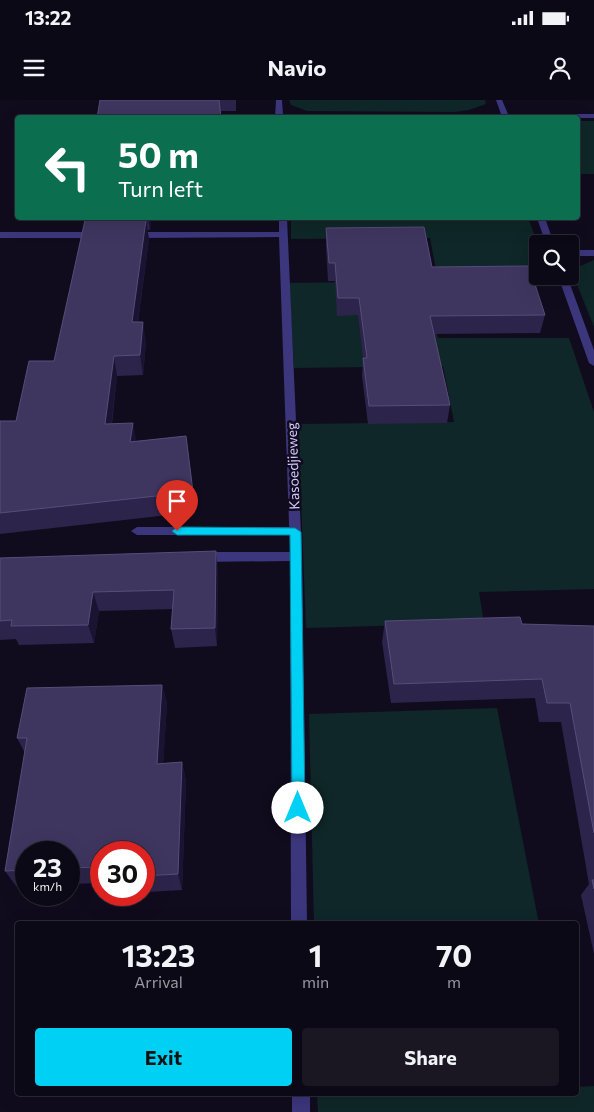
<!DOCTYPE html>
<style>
:root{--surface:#0c0916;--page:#1a1723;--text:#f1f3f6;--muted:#9a9aa1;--line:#2c2a35;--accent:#00d0f3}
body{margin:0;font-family:Commissioner,sans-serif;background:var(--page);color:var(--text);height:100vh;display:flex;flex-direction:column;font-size:19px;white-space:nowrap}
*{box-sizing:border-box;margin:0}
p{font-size:16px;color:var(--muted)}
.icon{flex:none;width:28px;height:28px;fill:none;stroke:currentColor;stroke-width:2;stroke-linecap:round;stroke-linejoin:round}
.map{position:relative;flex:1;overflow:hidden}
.details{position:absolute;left:15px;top:821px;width:564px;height:175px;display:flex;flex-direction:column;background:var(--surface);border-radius:5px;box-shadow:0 5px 20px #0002,0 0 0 1px var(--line)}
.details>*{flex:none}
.guide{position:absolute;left:15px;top:15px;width:565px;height:105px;border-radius:5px;box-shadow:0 5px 20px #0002,0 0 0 1px var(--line);background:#0b6e4f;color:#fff;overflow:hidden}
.buttons{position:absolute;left:529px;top:135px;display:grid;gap:10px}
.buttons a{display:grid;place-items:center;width:50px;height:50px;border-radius:5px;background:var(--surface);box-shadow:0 5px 20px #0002,0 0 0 1px var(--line);font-size:25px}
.speed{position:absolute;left:15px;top:741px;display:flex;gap:10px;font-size:25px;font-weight:700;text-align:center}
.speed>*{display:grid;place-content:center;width:65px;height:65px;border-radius:50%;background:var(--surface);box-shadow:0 5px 20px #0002,0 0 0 1px var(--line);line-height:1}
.speed small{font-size:12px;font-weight:400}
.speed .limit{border:8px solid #d22;background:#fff;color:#111}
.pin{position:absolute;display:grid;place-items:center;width:42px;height:42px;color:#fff;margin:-51px -21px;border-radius:50% 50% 50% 0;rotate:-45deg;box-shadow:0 0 5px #0007}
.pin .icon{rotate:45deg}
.me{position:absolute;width:55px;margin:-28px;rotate:0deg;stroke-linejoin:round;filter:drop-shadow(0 0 4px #0008)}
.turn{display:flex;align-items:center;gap:18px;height:105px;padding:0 20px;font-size:22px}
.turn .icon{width:65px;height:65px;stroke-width:2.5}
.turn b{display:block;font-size:35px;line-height:42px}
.eta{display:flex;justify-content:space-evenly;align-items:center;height:85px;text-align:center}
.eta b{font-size:30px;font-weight:700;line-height:35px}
.cta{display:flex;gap:10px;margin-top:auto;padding:10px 20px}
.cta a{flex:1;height:58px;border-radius:5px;background:var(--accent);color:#111;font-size:20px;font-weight:700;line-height:58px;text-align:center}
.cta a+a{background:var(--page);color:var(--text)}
.status{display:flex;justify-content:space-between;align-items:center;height:35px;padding:0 25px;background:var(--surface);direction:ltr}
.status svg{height:14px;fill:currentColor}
header{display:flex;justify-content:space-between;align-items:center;height:65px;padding:0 20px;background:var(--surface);font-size:22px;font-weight:700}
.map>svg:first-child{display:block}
.green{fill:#0f2728}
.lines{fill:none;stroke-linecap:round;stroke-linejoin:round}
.service{fill:#3c367d;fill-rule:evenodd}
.minor{fill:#3c367d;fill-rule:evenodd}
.wall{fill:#2d244c}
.shaded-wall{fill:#1a1332}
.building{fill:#3f3660;stroke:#564d79}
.route{fill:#00d0f3;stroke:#00879e}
.labels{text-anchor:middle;stroke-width:5;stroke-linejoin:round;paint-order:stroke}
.street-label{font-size:14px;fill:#d1c8ff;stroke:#100c1e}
</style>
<div class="status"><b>13:22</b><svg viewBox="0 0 49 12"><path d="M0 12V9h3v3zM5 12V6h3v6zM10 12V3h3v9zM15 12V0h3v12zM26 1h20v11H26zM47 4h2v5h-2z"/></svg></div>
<header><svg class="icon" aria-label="menu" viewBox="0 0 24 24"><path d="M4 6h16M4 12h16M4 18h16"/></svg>Navio<svg class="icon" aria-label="person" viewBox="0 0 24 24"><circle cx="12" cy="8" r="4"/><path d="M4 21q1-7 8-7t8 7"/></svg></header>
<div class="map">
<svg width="594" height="1012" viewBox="0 0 594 1012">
<rect width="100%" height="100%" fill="#100c1e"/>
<g class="green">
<path d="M289,0h196l1,4 -17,6 -15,2 -147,-1 -16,-6z"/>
<rect x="578" y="21" width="16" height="53"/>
<path d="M291,118h237l10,26 -1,29 -100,2 -7,-37 -139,1z"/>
<path d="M594,160v67l-18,-45v-14z"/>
<path d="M424,181l14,57h131l25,74v177l-115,3 5,31 -178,5 -8,-204 156,-2 -11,-56 -149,2 -5,-85z"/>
<path d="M497,608l42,216h-225l-5,-210z"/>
<path d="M594,986v26h-276l-1,-18h259v-7z"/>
</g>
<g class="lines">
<path class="service" d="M137,427h158l6,4 -6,4h-158l-6,-4z"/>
<g class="minor">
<path d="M276,0h6l1,15 218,-1 -5,-14h6l6,14h86v4h-319z"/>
<path d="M279,118h8l15,338 5,368h-16l-1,-363 -91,1 -6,-5 6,-5h91l-11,-315 -147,1 -4,-3 4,-3h147z"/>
<path d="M537,118h8l9,26h-8z"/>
<path d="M0,132h97l4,3 -4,3h-97z"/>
<rect x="570" y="150" width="24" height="6"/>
<path d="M558,176h9l27,74v16l-5,-3z"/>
<rect x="292" y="994" width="18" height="18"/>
</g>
</g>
<g class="wall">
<path d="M100,0h136v11h-16z"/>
<path d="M88,118h133h-70l-1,12h-3l2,9 -11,83 8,20 -3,33 -26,1 -5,48 24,17 50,-5 9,76 -195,22v-113h16l38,-60 35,-141z"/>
<path d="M326,128l106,39 113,48 -5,18 -106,1 16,71 -3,18 -79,1 -6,-48 1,-18 -5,-43 -21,1 -2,-35h-7l-2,-36z"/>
<path d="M0,458l218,13 -1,75 -42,2 -4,-19 2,-20 -74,2 -5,32 -75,2 -3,-6 -16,1z"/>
<path d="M385,521l209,5v328l-13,-59 8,-11 -28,-162h-22l-4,-24 -144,5 -9,-61z"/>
<path d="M162,585l5,19 -4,59 19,-1 4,19 -4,109 -34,2 -3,-10h-1v-30h-43v31l-32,1v-32h-43v34h-10l-11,-15 20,-118 -8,-15z"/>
</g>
<g class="shaded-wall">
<path d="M148,118h3l-1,12z"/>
<path d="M146,120l3,19 -14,103 -3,-20z"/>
<path d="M143,222l3,20 -3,33 -3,-20z"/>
<path d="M114,256l3,20 -8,68 -4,-20z"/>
<path d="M133,323l4,21 -7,-2z"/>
<path d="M216,451l2,20 -1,75 -2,-18z"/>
<path d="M93,492l6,19 -5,32 -6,-18z"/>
<path d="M162,585l5,19 -5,78 -5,-18z"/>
<path d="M182,662l4,19 -4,109 -4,-16z"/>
</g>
<g class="building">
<path d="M100,0h119l2,18h-124z"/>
<path d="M85,120h61l-14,102h11l-3,33 -26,1 -9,68 28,-1 -3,19 56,-6 7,56 -193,21v-92h16l13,-60h25z"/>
<path d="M424,127l8,40 97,-1 16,49 -115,1 20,89 -81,1 -6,-48h4l-8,-60h-21l-3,-35h-6l-3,-35z"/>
<path d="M216,451l-1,77 -44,1 3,-39 -81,2 -5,33 -77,1 1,-6 -12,1v-63z"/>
<path d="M520,517l2,7 72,2v207l-24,-130h-23l-5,-24 -148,5 -9,-63z"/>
<path d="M162,585l-5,79 25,-2 -4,112 -34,2v-24h-43v15l-32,1v-16h-43v18l-21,1 22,-133h-10l10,-50z"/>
<path d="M592,780h2v9z"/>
</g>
<path class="route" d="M177,427l118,1 6,4 4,276 -2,4 -5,2 -4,-2 -2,-4 -2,-273h-113l-5,-4z"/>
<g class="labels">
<g class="street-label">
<text transform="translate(293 366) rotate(-92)" y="5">Kasoedjieweg</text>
</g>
</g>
</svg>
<div class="buttons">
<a><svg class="icon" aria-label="search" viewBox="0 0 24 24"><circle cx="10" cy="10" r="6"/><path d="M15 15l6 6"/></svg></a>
</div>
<div class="speed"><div>23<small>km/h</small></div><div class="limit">30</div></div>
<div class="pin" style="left:177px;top:431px;background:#d93025"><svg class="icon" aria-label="arrive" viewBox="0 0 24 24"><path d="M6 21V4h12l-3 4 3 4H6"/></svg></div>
<svg class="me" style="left:298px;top:708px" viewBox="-20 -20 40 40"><circle r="19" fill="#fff"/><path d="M0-13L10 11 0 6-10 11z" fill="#00d0f3"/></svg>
<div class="guide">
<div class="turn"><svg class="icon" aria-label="left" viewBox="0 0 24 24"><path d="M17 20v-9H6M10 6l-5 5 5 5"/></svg><div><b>50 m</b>Turn left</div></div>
</div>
<section class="details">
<div class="eta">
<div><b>13:23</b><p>Arrival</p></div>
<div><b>1</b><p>min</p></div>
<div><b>70</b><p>m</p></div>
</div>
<div class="cta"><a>Exit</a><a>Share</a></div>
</section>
</div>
